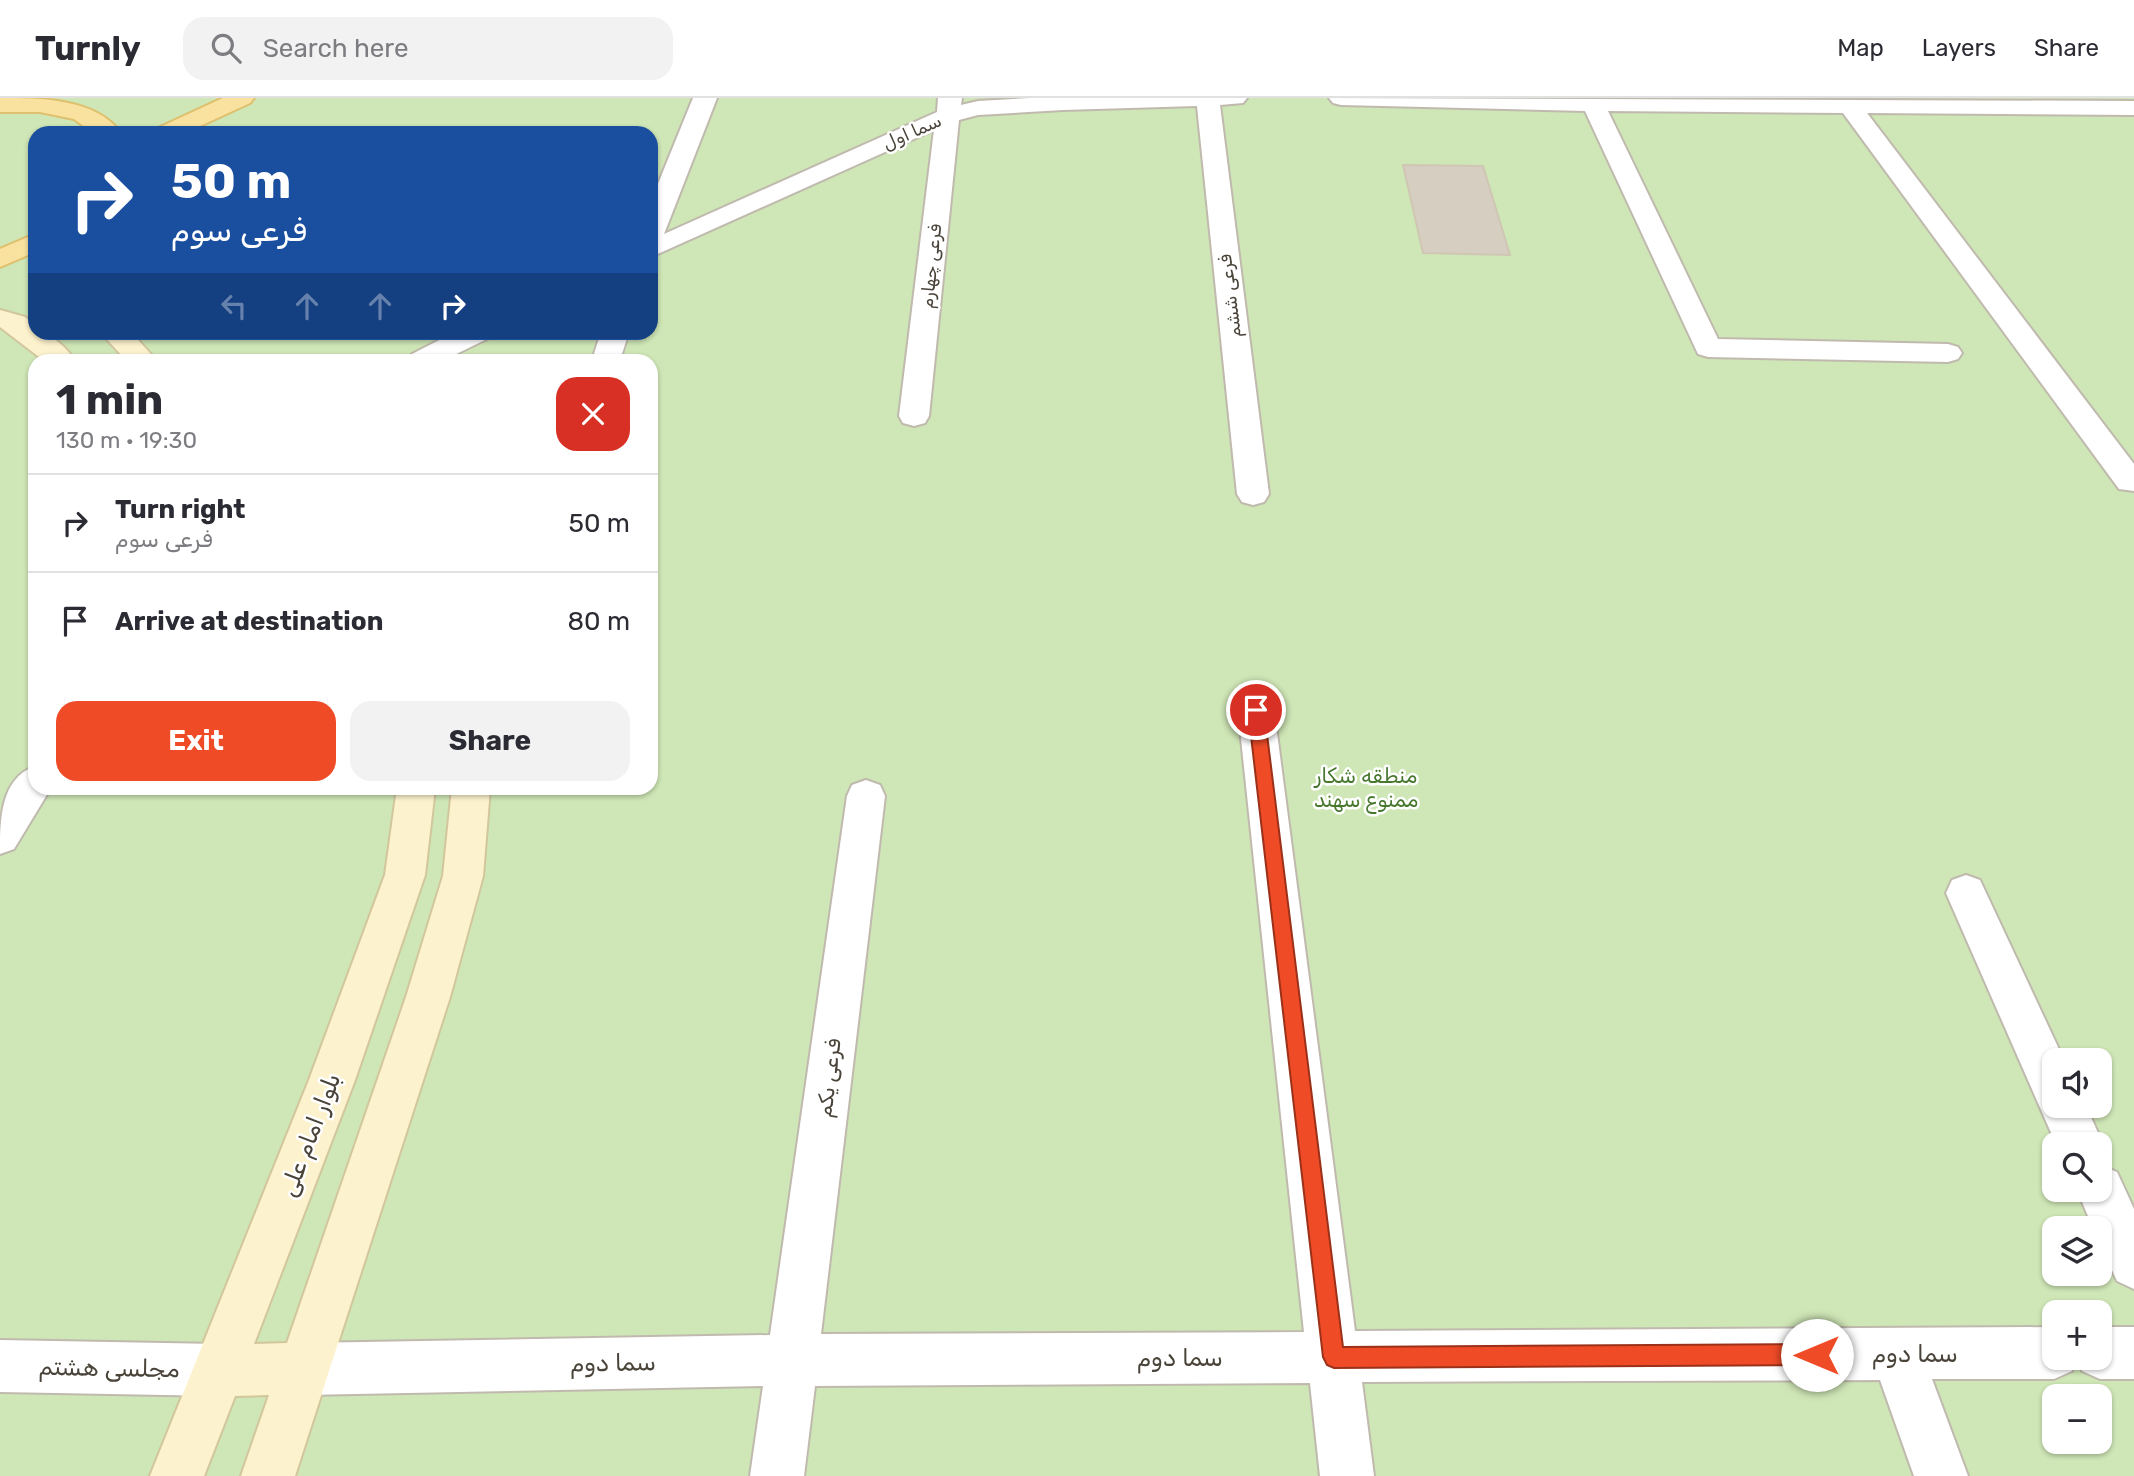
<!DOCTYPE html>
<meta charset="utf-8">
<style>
:root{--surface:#fff;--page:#f2f2f3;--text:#2b2b33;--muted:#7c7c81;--line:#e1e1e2;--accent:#ef4b27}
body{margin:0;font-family:Rubik,"Noto Naskh Arabic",sans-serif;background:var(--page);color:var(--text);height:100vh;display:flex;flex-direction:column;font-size:26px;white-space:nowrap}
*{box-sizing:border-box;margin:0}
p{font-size:23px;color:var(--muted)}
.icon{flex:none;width:38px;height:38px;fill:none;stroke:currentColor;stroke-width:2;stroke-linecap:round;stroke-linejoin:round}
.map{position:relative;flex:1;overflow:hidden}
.side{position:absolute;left:28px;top:256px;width:630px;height:441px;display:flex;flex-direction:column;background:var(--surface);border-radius:21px;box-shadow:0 2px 5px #0004}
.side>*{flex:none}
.banner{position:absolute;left:28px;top:28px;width:630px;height:214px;border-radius:21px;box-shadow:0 2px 5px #0004;background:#1a4fa0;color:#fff;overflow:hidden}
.tools{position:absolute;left:2042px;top:950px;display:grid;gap:14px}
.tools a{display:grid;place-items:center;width:70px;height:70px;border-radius:14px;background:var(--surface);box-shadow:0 2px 5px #0004;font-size:35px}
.pin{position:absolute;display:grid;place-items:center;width:60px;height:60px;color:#fff;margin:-30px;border:4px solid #fff;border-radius:50%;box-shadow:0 2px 7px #0007}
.me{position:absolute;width:77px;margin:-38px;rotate:270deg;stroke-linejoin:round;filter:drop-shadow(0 0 5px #0008)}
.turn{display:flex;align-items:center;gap:24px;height:147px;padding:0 28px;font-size:32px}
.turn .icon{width:91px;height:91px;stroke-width:2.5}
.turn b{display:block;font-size:49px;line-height:60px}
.lanes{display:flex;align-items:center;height:66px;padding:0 28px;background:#0003;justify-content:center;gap:35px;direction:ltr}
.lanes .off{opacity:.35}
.round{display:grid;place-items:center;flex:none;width:74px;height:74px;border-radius:21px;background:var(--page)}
.head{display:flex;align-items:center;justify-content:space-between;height:119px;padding:0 28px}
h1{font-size:42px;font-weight:700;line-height:52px}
.button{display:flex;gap:14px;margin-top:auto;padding:14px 28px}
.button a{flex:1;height:80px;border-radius:21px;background:var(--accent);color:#fff;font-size:28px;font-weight:700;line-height:80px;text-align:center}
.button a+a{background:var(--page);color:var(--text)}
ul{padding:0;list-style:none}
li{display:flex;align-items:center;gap:21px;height:98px;padding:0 28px;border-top:2px solid var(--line)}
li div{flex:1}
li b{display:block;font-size:26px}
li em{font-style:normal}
header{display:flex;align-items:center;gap:42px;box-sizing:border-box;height:98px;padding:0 35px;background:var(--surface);border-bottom:2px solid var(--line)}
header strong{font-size:33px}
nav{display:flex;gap:38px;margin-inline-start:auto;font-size:24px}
.search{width:490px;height:63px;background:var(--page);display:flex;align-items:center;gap:18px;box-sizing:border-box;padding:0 24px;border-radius:21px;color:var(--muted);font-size:26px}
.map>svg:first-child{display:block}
.green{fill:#cfe6b6;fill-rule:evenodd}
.building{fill:#d6cec1;stroke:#d0c6b4;stroke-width:2}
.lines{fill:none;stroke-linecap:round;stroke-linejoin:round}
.street-casing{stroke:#c0baae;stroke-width:4}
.secondary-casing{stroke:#d2c69d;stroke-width:4}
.primary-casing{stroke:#dfc06f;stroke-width:4}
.street{fill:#fff;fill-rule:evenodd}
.secondary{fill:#fcf2cd;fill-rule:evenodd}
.primary{fill:#f9e29f;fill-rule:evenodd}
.route{fill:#ef4b27;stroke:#9b3119;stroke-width:2}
.labels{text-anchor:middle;stroke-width:5;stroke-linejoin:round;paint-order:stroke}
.far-street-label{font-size:18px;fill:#494339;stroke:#fff}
.park-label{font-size:21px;fill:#48782e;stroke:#fff}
.street-label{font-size:21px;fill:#494339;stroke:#fff}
.near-street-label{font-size:24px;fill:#494339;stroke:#fff}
</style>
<header>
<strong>Turnly</strong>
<div class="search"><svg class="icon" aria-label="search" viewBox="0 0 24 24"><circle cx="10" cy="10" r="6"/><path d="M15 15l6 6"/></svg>Search here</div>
<nav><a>Map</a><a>Layers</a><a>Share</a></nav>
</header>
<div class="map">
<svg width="2134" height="1378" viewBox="0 0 2134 1378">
<rect width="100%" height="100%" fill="#f5f2eb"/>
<path class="green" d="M0,0h2134v1378h-2134zM35,35h616v199h-616zM35,262h616v428h-616zM2054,962h46v46h-46zM2054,1046h46v46h-46zM2054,1130h46v46h-46zM2054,1214h46v46h-46zM2054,1298h46v46h-46z"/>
<path class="building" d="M1403,67l80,1 27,89 -87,-2z"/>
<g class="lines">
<g class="street-casing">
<g id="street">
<path d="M693,0h24l-53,136 273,-122 1,-14h24l-1,7 17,-4 52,-3h217l-4,5 -23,2 49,389 -5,8 -11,3 -11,-3 -5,-8 -40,-388 -134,4 -85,5 -19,5 -30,296 -4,7 -11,3 -11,-3 -4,-7 35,-286 -283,127v-56z"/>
<path d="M1329,0l805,3v14l-267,-2 267,351v27l-15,-2 -276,-376 -235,-2 110,228 230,5 10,3 4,6 -4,6 -10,3 -240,-5 -10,-3 -113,-243 -244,-6 -8,-2z"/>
<path d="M455,234h38l-4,6 -45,22h-36l4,-6z"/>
<path d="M601,234h28l-9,28h-28z"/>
<path d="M1256,597l13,5 5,10 81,621 699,-4v31h46v-31h34v52h-34l-18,-8 -5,-12 -5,12 -18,8h-122l36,97h-54l-34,-96 -518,2 12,94h-54l-10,-93 -495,3 -11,90h-54l13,-90 -458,9 -18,-8 -8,-18 8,-18 18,-8 465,-8 77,-539 5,-11 14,-5 14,5 5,11 -64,538 483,-2 -66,-622 5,-10z"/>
<path d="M35,668v22h16l-37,61 -14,5c0,-34 0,-75 35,-88z"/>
<path d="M1966,777l14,5 84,180h-10v46h32l17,38 -3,8v-8h-44l-110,-251 6,-13z"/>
<path d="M2100,1067l17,7 17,37v80l-17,-8 -17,-37v-16h-7l-16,-38h23z"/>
<path d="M0,1242l219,4 18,8 8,18 -8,18 -18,8 -219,-4z"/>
</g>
</g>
<g class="secondary-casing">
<g id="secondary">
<path d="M0,212l25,7 10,8v7c14,0 33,16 39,28h-31l-43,-33z"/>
<path d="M100,234h31l25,28h-30z"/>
<path d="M397,690h38l-10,87 -70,205 -101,264 33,-1 119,-346 37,-121 9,-88h38l-7,88 -33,121 -155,479h-54l28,-81 -34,1 -31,80h-54l159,-396 76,-205z"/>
</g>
</g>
<g class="primary-casing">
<g id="primary">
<path d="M0,0c39,0 96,0 121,35h-28l-19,-14 -34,-7h-40z"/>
<path d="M223,0h31l-4,5 -65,30h-31l4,-5z"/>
<path d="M35,136v18l-35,15v-18z"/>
</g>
</g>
<use href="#street" class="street"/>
<use href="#secondary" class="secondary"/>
<use href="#primary" class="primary"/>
</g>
<path class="route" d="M1256,606l8,6 79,637 474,-3 8,3 3,8 -3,7 -8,3 -483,3 -7,-3 -4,-8 -75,-647z"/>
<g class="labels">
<g class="far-street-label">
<text transform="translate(912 34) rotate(-24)" y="6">سما اول</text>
<text transform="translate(931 168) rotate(-84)" y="6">فرعی چهارم</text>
<text transform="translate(1230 198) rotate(-97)" y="6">فرعی ششم</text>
</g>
<g class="park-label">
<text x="1366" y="685">منطقه شکار<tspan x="1366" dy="24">ممنوع سهند</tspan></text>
</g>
<g class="street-label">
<text transform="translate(829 980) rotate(-83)" y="7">فرعی یکم</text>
</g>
<g class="near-street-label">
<text transform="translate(310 1037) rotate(-69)" y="8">بلوار امام علی</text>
<text x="1915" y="1264">سما دوم</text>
<text x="1180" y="1268">سما دوم</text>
<text transform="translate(613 1265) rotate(-1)" y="8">سما دوم</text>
<text transform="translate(109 1270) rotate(1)" y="8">مجلسی هشتم</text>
</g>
</g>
</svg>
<div class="tools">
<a><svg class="icon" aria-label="sound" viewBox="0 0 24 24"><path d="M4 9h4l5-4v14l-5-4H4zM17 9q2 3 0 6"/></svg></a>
<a><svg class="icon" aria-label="search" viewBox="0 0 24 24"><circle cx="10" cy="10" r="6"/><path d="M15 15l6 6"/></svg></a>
<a><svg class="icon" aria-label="layers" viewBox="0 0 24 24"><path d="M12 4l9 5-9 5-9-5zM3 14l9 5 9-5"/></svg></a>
<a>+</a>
<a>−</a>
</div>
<div class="pin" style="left:1256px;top:612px;background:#d93025"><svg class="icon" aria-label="arrive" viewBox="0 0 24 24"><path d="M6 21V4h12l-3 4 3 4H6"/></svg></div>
<svg class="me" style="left:1817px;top:1257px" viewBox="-20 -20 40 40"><circle r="19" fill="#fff"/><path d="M0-13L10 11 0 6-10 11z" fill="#ef4b27"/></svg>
<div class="banner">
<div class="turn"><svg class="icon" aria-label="right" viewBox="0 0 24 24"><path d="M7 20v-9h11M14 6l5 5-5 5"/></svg><div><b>50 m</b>فرعی سوم</div></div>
<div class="lanes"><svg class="icon off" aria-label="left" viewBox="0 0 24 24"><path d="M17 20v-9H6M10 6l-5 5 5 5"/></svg><svg class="icon off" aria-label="ahead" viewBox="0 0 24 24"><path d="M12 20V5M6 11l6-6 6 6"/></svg><svg class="icon off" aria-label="ahead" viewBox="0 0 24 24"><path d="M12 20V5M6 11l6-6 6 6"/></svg><svg class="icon" aria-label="right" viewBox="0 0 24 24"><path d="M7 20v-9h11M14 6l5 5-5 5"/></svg></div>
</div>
<section class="side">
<div class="head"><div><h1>1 min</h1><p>130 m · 19:30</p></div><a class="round" style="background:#d93025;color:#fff"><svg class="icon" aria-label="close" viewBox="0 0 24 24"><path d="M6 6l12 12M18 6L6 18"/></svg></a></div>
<ul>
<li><svg class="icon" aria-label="right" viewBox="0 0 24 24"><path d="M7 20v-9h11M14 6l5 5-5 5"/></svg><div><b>Turn right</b><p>فرعی سوم</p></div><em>50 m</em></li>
<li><svg class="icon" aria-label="arrive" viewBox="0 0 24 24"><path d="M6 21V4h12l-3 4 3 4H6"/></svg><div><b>Arrive at destination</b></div><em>80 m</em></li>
</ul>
<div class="button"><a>Exit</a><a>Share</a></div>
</section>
</div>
